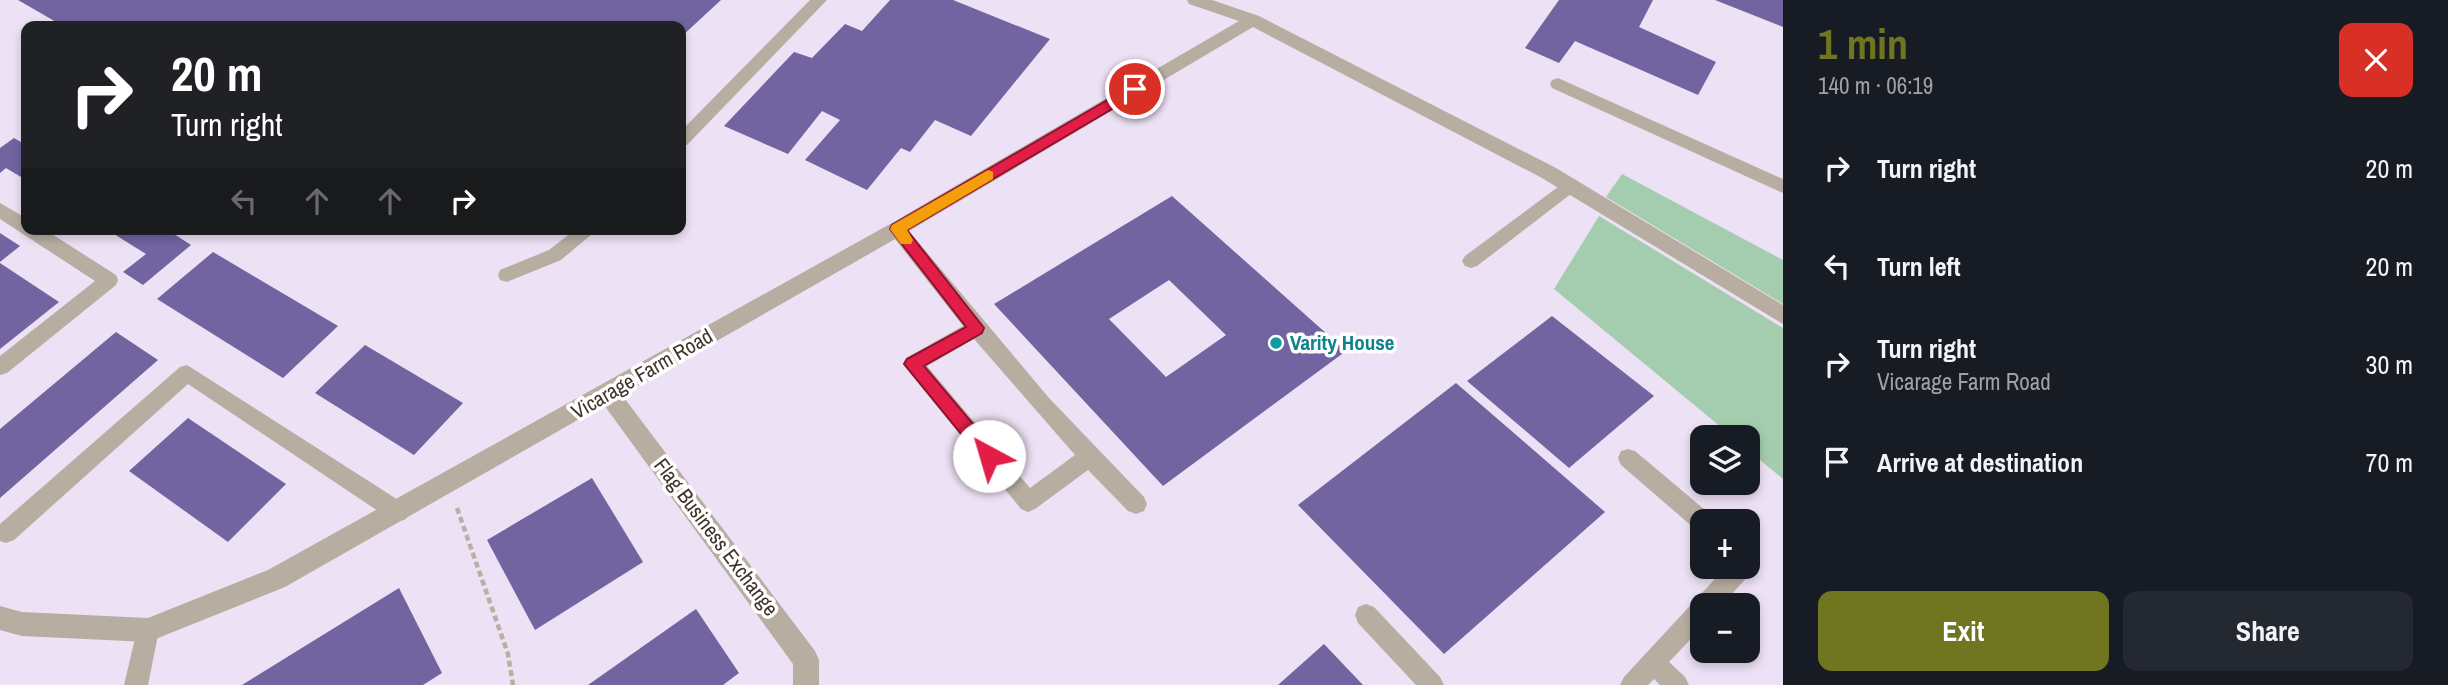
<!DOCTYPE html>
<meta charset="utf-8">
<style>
:root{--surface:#171b24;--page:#242831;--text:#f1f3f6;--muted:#9ea1a6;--accent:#70761f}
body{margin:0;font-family:"Archivo Narrow",sans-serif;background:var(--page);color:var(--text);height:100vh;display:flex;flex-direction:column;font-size:26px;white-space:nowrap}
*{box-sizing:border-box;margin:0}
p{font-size:23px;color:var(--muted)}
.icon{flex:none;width:38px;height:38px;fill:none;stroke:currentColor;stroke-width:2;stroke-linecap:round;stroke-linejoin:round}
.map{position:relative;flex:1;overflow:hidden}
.side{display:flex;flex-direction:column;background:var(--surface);width:665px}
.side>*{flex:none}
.top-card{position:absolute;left:21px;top:21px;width:665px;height:214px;border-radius:14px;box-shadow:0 4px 10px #0003;background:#202124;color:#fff;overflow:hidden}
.tools{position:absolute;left:1690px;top:425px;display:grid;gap:14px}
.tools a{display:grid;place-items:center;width:70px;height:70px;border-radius:14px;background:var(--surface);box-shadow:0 4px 10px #0003;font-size:35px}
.pin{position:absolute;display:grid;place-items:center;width:60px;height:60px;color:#fff;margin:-30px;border:4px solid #fff;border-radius:50%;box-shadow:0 2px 7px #0007}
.me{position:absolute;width:77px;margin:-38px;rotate:321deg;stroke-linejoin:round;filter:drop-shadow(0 0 5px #0008)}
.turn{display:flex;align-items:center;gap:24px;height:147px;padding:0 35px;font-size:32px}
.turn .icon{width:91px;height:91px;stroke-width:2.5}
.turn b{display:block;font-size:49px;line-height:60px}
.lanes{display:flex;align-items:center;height:66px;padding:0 35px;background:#0003;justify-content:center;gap:35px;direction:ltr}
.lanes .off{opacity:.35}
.round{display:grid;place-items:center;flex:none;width:74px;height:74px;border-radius:14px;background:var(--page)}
.headline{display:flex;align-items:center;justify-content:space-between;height:119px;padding:0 35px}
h1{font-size:42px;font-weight:800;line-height:52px;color:var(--accent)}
.button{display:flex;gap:14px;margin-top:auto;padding:14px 35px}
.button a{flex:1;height:80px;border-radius:14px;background:var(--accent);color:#fff;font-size:28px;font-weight:800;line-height:80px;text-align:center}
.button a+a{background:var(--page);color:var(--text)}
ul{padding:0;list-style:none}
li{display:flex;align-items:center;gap:21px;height:98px;padding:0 35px}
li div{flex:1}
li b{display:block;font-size:26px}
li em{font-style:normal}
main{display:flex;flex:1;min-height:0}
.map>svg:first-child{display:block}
.industrial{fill:#ede1f5;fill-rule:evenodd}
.green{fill:#a4ccae}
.building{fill:#7164a0;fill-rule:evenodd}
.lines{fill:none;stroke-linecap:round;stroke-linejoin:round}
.path{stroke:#beaea0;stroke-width:4.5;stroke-dasharray:6 3.5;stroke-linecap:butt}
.lane{fill:#b7ada0;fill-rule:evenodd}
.street{fill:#b7ada0;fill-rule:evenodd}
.route{fill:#e11d48;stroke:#92132f;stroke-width:2}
.slow{fill:#f59e0b}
.culture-dot{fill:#0f9aa8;stroke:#fff;stroke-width:2.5}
.labels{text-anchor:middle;stroke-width:7;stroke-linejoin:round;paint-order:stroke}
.culture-label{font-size:21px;font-weight:bold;fill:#0d838f;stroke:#fff;text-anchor:start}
.street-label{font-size:21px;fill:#40352b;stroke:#fff}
</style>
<main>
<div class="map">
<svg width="1783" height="685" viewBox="0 0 1783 685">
<rect width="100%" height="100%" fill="#ffeddd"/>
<path class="industrial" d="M0,0h1783v685h-1783zM26,26h655v203h-655zM1703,438h45v45h-45zM1703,522h45v45h-45zM1703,606h45v45h-45z"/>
<g class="green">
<path d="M1622,174l161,86v44l-177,-107z"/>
<path d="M1599,216l184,112v151l-35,-29v-12l-15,-1 -179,-148z"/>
</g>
<g class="building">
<path d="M18,0h703l-40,37v-11h-618z"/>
<path d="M890,0h63l97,39 -79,97 -36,-16 -25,32 -9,-4 -34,42 -62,-30 35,-40 -18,-9 -34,43 -64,-28 70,-74 18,6 33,-34 17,7z"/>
<path d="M1559,0h94l-14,27 77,35 -18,33 -123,-54 -16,22 -34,-15z"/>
<path d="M1715,0h68v27z"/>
<path d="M14,138l12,7v35l-20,-12 -6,5v-25z"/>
<path d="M1172,196l174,155 -183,135 -169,-182zM1169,280l57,55 -60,42 -57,-58z"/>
<path d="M106,229h60l25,16 -48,40 -20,-13 23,-18z"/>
<path d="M0,233l20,13 -20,16z"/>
<path d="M213,252l125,74 -55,52 -126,-79z"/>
<path d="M0,263l59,39 -59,47z"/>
<path d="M1552,316l102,80 -85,72 -102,-87z"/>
<path d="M116,332l42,28 -158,138v-69z"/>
<path d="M365,345l98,58 -49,52 -99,-62z"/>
<path d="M1456,383l149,129 -161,142 -146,-149z"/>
<path d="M188,418l98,66 -58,58 -99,-71z"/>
<path d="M592,478l51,84 -108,68 -48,-90z"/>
<path d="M399,588l43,85 -19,12h-181z"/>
<path d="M696,609l43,64 -16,12h-135z"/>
<path d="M1324,644l39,41h-85z"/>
</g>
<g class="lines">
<path class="path" d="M457,508l51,146 5,31"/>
<g class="lane">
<path d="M810,0h17l-140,145 -6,2v-16z"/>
<path d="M1558,78l225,101v14l-231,-105 -2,-4 2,-4z"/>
<path d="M1570,178l6,2 3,5 -3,5 -99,76 -6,2 -6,-2 -3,-5 3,-5z"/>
<path d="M0,203l26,15v11h18l72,46 2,5 -2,5 -109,88 -7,2v-19l95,-75 -95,-62z"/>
<path d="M897,222l6,2 146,174 95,99 3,7 -3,7 -8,3 -8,-3 -40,-41 -53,39 -7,3 -7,-3 -118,-145 3,-6 57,-32 -72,-92 -3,-5 3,-5zM974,339l101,116 -45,33 -103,-122z"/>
<path d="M576,229h22l-37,31 -54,22 -7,-2 -2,-5 2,-5 49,-20z"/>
<path d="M187,365l219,140 3,7 -3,7 -8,3 -8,-3 -202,-135 -174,156 -8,3 -6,-2v-17l180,-157z"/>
<path d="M1628,449l7,2 76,64 2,7h-10v10l-8,-3 -74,-64 -3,-7 3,-7z"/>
<path d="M1749,559l3,8 -3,8 -28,31h-18v20l-34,36 16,15 4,8h-29l-6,-6 -6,6h-28l4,-8 102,-110h22z"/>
<path d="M1366,604l8,3 66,70 4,8h-28l-58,-62 -3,-8 3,-8z"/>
<path d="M148,619l8,3 3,8 -11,55h-24l13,-55 3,-8z"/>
</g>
<path class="street" d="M1187,0h25l47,16 297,152 227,137v19l-241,-146 -289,-151 -349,207 -282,161 193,256 4,9v25h-26v-21l-189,-259 -319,182 -137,55 -126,-6 -22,-6v-24l22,6 126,6 120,-48 622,-346 349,-203 -50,-17z"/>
</g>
<path class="route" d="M1135,84l6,5 -2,4 -232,137 77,98 -2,5 -58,33 71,84 2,6 -2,5 -6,2 -6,-2 -79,-97 3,-5 59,-32 -76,-98 2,-4z"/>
<path class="slow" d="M988,170l5,2v7l-86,51 6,10 -2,4h-10l-11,-15 2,-4z"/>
<circle class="culture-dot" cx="1276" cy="343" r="7"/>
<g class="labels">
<g class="culture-label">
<text x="1290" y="350">Varity House</text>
</g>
<g class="street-label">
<text transform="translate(642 374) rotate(-30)" y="7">Vicarage Farm Road</text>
<text transform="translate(716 537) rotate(53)" y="7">Flag Business Exchange</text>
</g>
</g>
</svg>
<div class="tools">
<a><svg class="icon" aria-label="layers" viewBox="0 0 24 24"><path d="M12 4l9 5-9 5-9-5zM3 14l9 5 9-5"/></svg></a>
<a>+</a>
<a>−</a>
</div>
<div class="pin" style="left:1135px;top:89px;background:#d93025"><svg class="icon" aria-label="arrive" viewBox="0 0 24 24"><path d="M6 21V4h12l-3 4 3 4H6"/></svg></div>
<svg class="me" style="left:989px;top:456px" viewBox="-20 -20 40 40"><circle r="19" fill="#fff"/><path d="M0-13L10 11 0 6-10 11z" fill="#e11d48"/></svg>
<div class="top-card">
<div class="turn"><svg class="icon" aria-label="right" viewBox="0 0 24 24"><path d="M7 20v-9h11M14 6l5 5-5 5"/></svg><div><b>20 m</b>Turn right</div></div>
<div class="lanes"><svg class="icon off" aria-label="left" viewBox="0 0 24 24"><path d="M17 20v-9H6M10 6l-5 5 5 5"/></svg><svg class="icon off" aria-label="ahead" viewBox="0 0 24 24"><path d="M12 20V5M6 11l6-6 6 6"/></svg><svg class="icon off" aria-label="ahead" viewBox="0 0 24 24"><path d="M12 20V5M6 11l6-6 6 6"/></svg><svg class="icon" aria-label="right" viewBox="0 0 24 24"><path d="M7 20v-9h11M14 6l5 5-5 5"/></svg></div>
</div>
</div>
<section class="side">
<div class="headline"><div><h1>1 min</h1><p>140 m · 06:19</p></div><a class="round" style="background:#d93025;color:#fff"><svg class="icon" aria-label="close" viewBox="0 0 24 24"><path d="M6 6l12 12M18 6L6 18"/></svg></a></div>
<ul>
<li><svg class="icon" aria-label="right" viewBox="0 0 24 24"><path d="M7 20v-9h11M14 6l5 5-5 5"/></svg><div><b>Turn right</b></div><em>20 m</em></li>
<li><svg class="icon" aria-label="left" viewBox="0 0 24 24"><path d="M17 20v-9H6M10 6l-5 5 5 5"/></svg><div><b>Turn left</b></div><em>20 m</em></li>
<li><svg class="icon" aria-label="right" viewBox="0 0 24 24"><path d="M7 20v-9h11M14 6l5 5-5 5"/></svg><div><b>Turn right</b><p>Vicarage Farm Road</p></div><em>30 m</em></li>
<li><svg class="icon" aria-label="arrive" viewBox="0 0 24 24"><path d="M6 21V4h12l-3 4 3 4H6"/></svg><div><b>Arrive at destination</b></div><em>70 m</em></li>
</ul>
<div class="button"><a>Exit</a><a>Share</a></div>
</section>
</main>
